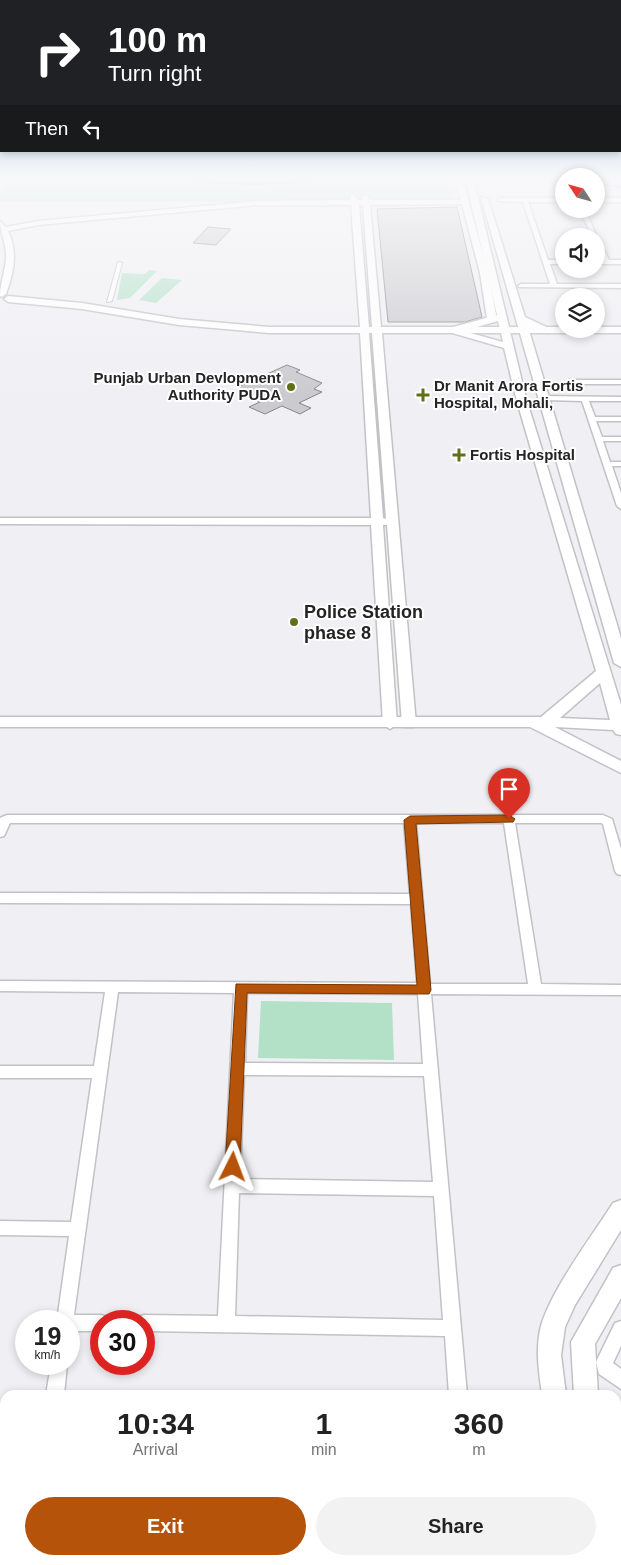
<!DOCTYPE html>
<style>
:root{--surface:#fff;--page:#f2f2f2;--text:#222;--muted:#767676;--accent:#b45309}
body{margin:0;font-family:Arial,sans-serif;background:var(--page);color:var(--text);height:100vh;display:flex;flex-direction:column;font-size:19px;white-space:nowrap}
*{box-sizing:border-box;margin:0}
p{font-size:16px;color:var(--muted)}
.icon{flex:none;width:28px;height:28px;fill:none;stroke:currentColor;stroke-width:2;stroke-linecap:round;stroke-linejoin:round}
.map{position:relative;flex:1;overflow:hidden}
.drawer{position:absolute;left:0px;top:1390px;width:621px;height:175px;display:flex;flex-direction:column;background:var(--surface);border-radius:15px 15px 0 0;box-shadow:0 2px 8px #0003}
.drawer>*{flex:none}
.banner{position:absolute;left:0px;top:0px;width:621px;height:152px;box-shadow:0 2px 8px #0003;background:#202124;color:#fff;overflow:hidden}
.needle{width:32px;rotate:306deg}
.controls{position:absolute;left:555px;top:168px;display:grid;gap:10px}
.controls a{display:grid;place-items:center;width:50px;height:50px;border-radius:50%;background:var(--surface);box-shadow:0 2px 8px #0003;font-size:25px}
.speed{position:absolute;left:15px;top:1310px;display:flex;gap:10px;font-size:25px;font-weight:700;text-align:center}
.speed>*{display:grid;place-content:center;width:65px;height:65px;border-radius:50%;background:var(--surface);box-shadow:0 2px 8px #0003;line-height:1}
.speed small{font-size:12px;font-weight:400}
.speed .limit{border:8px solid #d22;background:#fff;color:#111}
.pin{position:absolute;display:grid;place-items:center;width:42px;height:42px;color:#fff;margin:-51px -21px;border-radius:50% 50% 50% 0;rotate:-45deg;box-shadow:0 0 5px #0007}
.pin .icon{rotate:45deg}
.me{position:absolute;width:55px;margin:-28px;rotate:3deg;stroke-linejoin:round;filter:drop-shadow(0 0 4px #0008)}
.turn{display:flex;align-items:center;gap:18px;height:105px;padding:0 25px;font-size:22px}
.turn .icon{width:65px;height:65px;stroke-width:2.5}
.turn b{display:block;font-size:35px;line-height:42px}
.then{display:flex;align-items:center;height:48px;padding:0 25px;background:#0003;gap:10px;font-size:19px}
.eta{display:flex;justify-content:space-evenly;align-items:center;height:85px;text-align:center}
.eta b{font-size:30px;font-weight:700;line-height:35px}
.cta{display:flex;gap:10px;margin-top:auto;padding:10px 25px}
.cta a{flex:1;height:58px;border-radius:30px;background:var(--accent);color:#fff;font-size:20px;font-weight:700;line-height:58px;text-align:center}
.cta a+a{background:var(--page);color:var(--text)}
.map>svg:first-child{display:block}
.green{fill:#b2e1c8}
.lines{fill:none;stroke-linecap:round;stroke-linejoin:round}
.stream{stroke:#6d9abc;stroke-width:2}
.building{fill:#cbcbcf;stroke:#86868a}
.pedestrian-casing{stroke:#c2c2c6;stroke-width:2}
.minor-casing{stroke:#c2c2c6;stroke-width:3}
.tertiary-casing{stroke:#c2c2c6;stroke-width:3}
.secondary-casing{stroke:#c2c2c6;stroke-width:3}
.pedestrian{fill:#fff;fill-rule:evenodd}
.minor{fill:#fff;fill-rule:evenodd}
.tertiary{fill:#fff;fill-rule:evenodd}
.secondary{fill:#fff;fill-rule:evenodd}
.route{fill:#b45309;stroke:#753606}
.poi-dot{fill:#626e18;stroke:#fefefe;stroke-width:2}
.labels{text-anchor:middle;stroke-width:4;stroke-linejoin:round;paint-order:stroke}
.far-poi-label{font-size:15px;font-weight:bold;fill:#242425;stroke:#fefefe;text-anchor:start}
.poi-label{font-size:18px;font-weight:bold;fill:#242425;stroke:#fefefe;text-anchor:start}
</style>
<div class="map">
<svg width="621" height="1565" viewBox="0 0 621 1565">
<rect width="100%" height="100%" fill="#f0f0f4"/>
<g class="green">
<path d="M12,177h439l6,26 -457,-2v-5z"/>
<path d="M149,270l8,1 -27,27 -13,2 5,-27 23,1z"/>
<path d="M162,278l20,2 -26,23 -17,-3z"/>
<path d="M261,1001l131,2 2,57 -136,-2z"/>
</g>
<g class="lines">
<g class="stream">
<path d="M175,177c52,9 102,10 154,0"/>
<path d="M557,177l7,1"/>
<path d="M596,183l25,4"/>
</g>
</g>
<g class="building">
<path d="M457,207l25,110 -17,5h-77l-11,-113z"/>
<path d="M208,227l23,2 -15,16 -23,-2z"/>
<path d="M287,365l13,5 -4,2 26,11 -8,6 8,3 -23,11 12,5 -11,6 -18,-8 -17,8 -16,-7 11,-5 -21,-9 6,-3 -7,-3z"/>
</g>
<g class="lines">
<g class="pedestrian-casing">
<path id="pedestrian" d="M118,262l4,1 -10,38 -5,1z"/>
</g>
<g class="minor-casing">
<g id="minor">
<path d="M500,198h64v4h-36l20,58h16v4h-14l7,20h64v4l-102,-1 -1,-1 3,-2h29l-27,-82 -25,-1z"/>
<rect x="596" y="198" width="25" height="4"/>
<path d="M579,209h6l12,28 -5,-1z"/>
<path d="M596,238l3,2 10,20h12v4h-25v-4h7l-7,-13z"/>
<rect x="569" y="380" width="52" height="4"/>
<path d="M542,396l79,1v4h-32l6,16h26v4h-25l6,16h19v4h-18l7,21h11v4h-9l9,27v16l-4,-3 -35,-105 -37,-1h-3z"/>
<path d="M7,815h596l9,4 9,30v26l-4,-1 -2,-3 -12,-47 -2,-1h-86l26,161 80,1v10l-190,-1 36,401h-18l-4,-59 -301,-5v-10h-8l2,-4 6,-2 74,1 16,-323 -116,-1 -44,323h27l6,2 2,4h-8v10h-32v-10h-12l12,-85 -69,-1v-14l71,1 21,-144h-92v-12h94l11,-74 -105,-1v-10l417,2 -6,-79 -411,-1v-10l410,1 -6,-71h-394l-6,13 -4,1v-19zM416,823h88l24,161h-98zM247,993l171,1 5,70 -178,-1zM244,1075l180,1 9,106 -193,-3zM239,1193l195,3 9,124 -208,-4z"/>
<path d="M621,1321v25l-8,17 8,6v20l-22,-15 -3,-12 19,-39z"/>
<path d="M51,1364h16l-3,31h-18z"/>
<rect x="22" y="1560" width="18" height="5"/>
</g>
</g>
<g class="tertiary-casing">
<path id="tertiary" d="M464,177h8l-8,7 24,89 9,46 -5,3 -5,-3 -7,-46 -18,-69 -92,1 11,122h240v6h-239l34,391 -2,3h-10l-2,-3 -15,-199h-4l14,199 -7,5 -7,-5 -12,-199 -371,-1v-6h371l-11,-185h-91l-90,-8 -97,-16 -74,-7 -4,-3 4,-3 74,7 97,16 90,8h91l-9,-122h-93l-220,20 -30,6c10,21 6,41 -2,63l-4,3 -2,-1c0,-14 6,-26 6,-40 0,-14 -6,-23 -6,-35l6,6 32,-6 220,-20 93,-1 -1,-3 4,-2 4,5h5l-1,-3 4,-2 4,5h91l-5,-17zM359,205h4l9,122h-3zM369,333h3l14,186 -3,-1z"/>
</g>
<g class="secondary-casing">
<g id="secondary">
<path d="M465,177h8l53,221 95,307v30l-5,-1 -3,-4 -58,-3 66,34v12l-91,-46h-530v-10h541l55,-46 -80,-273 -12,-50 -62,-18 55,-15zM498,321l5,21 -40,-11zM600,683l10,37 -50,-2z"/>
<path d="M481,197l7,2 37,118 28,13 -5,3 -20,-6 93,311v29l-7,-4z"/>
<path d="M621,1200v30l-46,75 -10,22 -4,28 5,40h-24c-3,-23 -7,-46 -1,-69 10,-36 51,-90 72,-123z"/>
<path d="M621,1265v33l-26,46 3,51h-24l-3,-53 42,-74z"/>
<path d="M616,1550l5,15h-27l-1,-5h23z"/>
<rect x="560" y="1560" width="28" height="5"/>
</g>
</g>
<use href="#pedestrian" class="pedestrian"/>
<use href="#minor" class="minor"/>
<use href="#tertiary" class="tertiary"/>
<use href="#secondary" class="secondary"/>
</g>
<linearGradient id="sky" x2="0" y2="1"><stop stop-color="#77aad6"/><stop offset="0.45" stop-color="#f8f8fa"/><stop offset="1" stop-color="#f8f8fa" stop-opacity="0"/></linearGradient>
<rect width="621" height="396" fill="url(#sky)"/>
<path class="route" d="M509,815l6,4 -2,3 -97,2 15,166 -2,4 -182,-1 -7,174 -2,5 -5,2 -6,-2 -2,-5 11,-183 181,1 -13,-165 6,-4z"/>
<g class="poi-dot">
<circle cx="291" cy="387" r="5"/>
<path d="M420.5 387.5h5v5h5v5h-5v5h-5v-5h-5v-5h5z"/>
<path d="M456.5 447.5h5v5h5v5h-5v5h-5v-5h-5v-5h5z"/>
<circle cx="294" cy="622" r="5"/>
</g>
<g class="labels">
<g class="far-poi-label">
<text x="281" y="383" text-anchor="end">Punjab Urban Devlopment<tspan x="281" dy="17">Authority PUDA</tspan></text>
<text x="434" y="391">Dr Manit Arora Fortis<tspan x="434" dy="17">Hospital, Mohali,</tspan></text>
<text x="470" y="460">Fortis Hospital</text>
</g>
<g class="poi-label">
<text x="304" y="618">Police Station<tspan x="304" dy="21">phase 8</tspan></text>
</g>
</g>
</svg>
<div class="controls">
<a><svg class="needle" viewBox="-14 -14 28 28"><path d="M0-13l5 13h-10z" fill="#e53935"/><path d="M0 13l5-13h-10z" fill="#767676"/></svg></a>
<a><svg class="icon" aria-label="sound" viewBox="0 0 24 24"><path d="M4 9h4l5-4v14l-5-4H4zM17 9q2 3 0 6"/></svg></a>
<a><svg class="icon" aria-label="layers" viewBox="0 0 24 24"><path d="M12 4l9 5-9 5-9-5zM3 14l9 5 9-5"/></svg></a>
</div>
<div class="speed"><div>19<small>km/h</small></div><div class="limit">30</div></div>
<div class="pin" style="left:509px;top:819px;background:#d93025"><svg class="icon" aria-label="arrive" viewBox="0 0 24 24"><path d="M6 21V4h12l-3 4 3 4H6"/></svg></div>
<svg class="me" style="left:233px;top:1167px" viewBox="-20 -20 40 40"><path d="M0-17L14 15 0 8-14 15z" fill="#b45309" stroke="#fff" stroke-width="4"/></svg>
<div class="banner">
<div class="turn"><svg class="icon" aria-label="right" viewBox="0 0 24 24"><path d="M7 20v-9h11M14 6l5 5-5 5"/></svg><div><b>100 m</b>Turn right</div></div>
<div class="then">Then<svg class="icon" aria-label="left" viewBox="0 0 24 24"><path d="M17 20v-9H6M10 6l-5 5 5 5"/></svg></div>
</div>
<section class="drawer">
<div class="eta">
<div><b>10:34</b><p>Arrival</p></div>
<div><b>1</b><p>min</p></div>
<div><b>360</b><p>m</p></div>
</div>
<div class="cta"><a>Exit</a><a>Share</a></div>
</section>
</div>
